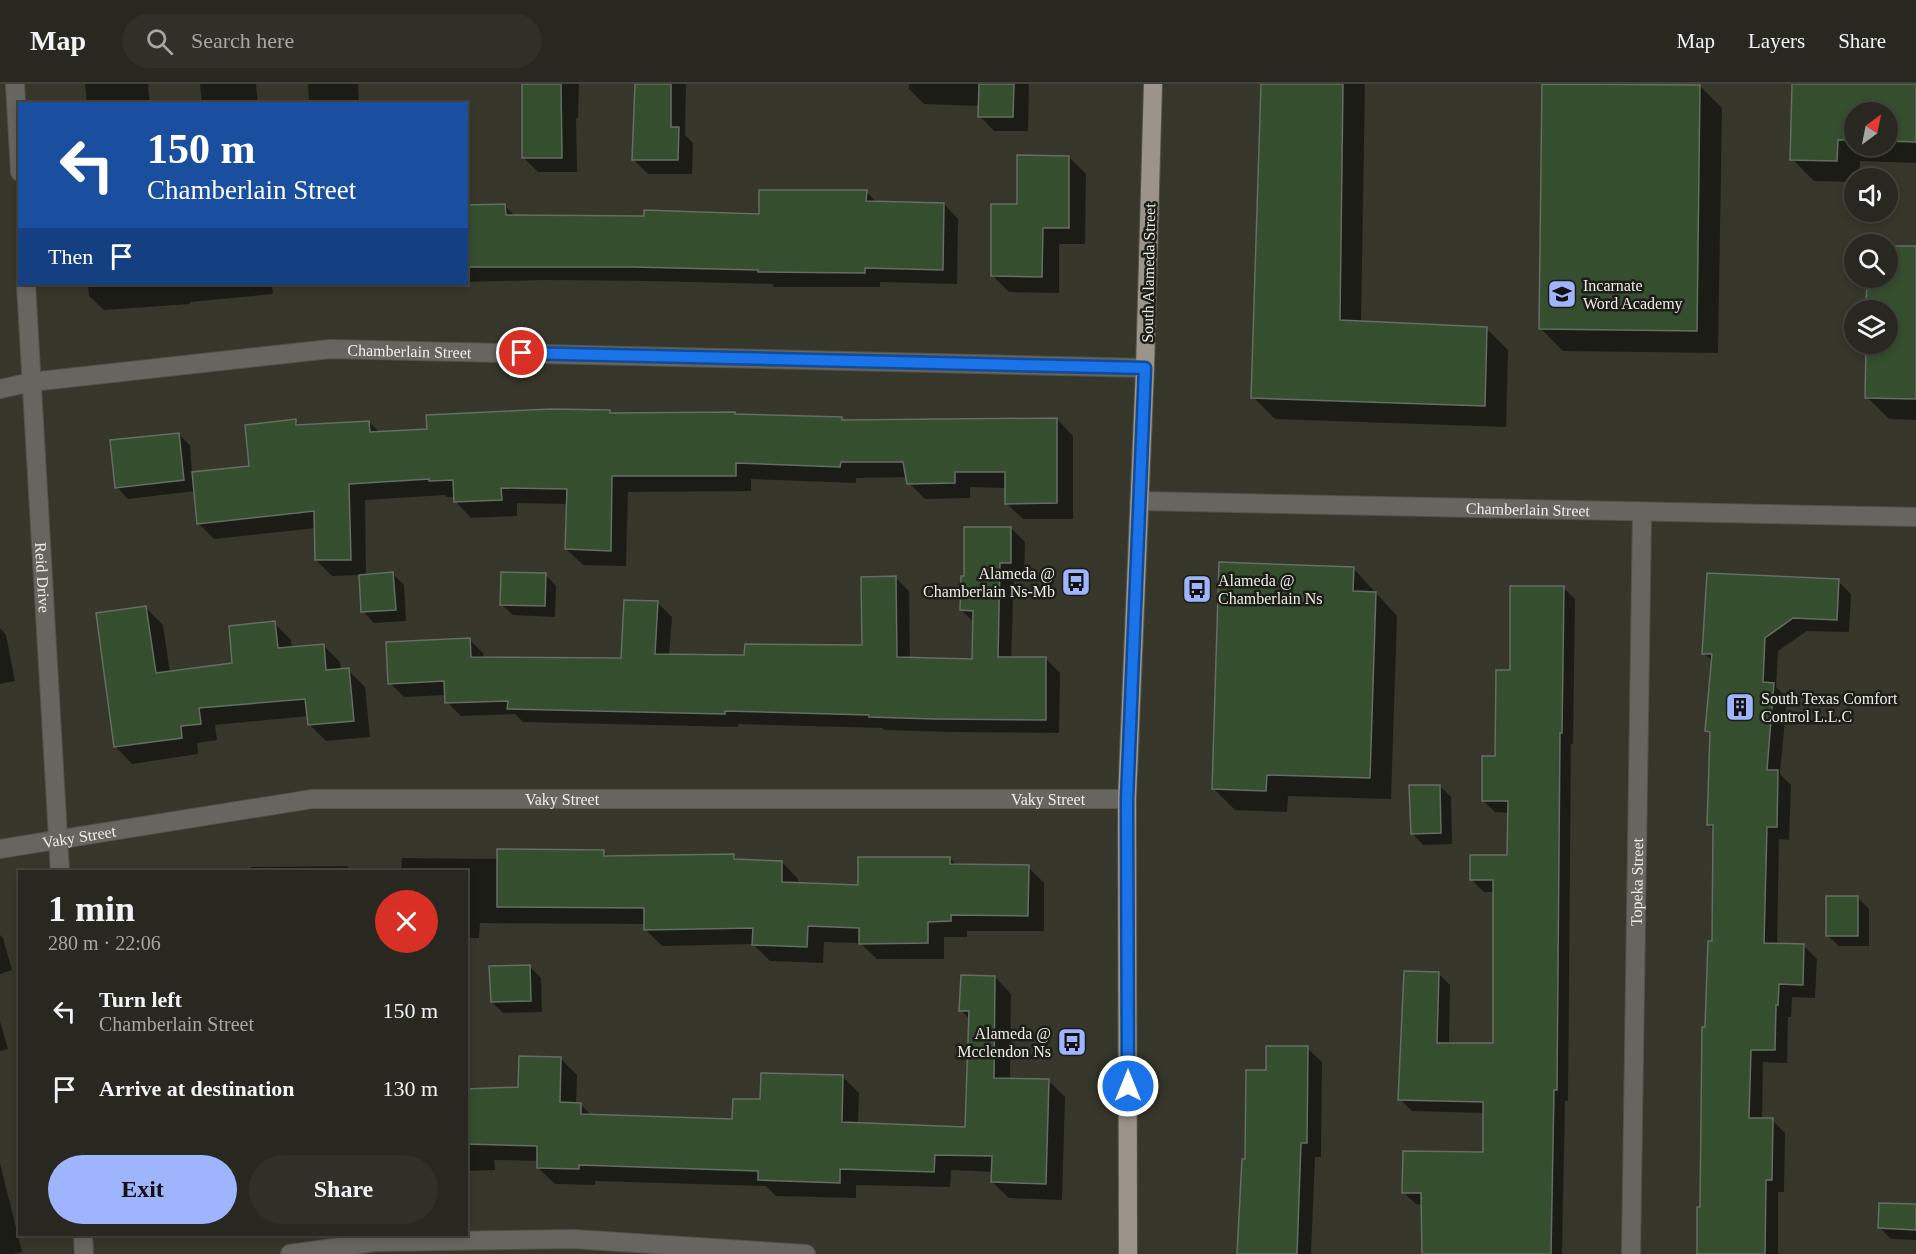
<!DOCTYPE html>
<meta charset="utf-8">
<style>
:root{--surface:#282820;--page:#303029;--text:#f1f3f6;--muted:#a5a6a5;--line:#44443e;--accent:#9eb4fd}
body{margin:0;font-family:"Times New Roman",serif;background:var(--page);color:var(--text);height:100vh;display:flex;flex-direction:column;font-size:22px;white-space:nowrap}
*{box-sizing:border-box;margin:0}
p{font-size:20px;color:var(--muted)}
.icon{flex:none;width:33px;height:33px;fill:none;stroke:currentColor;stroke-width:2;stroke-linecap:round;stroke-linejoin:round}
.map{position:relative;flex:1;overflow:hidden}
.side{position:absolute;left:18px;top:786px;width:450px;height:366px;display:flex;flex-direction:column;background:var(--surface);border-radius:0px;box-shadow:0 3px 9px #0003,0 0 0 2px var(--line)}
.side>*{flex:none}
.hud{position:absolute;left:18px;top:18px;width:450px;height:183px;border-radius:0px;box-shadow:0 3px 9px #0003,0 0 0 2px var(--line);background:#1a4fa0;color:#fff;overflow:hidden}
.needle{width:39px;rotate:32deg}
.tools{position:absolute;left:1844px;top:18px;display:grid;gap:12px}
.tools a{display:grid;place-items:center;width:54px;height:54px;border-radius:50%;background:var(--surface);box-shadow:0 3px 9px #0003,0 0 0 2px var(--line);font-size:30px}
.pin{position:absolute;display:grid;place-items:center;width:51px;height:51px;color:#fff;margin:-26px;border:3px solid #fff;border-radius:50%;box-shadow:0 2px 6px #0007}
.me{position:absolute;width:66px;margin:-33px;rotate:0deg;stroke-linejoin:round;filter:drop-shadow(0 0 4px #0008)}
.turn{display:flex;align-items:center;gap:21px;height:126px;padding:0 30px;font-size:27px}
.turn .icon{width:78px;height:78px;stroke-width:2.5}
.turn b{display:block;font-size:42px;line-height:51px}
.then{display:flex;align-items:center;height:57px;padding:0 30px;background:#0003;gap:12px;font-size:22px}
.round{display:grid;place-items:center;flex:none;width:63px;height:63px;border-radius:32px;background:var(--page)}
.headline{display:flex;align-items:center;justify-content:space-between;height:102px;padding:0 30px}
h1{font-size:36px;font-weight:600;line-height:45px}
.primary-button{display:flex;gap:12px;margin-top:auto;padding:12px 30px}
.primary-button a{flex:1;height:69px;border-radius:36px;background:var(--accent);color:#111;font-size:24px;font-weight:600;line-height:69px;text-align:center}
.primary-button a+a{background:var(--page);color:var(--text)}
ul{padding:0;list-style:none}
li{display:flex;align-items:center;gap:18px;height:78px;padding:0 30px}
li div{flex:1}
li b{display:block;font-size:22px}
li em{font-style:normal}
header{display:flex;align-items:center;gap:36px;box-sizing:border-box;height:84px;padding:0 30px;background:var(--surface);border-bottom:2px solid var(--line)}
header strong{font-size:28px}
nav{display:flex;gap:33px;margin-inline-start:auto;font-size:21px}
.search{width:420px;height:54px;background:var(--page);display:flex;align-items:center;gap:15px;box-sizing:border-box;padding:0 21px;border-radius:33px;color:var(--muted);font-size:22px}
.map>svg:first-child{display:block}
.shadow{fill:#0007;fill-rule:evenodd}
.building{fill:#344e2e;stroke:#656d64;stroke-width:1.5}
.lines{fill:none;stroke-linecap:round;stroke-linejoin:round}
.minor-casing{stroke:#535349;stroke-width:20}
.major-casing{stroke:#535349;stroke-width:20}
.minor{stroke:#686561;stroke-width:18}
.major{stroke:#9a948b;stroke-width:18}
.route-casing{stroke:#114b97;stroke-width:15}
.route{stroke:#1a73e8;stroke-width:10}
.labels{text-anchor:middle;stroke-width:5;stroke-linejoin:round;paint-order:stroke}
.street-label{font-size:16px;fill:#eeeee7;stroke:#1d1d18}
.poi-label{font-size:16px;fill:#eeeee7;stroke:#1d1d18;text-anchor:start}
</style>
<header>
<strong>Map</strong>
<div class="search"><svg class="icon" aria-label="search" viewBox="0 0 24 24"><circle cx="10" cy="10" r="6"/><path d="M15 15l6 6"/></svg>Search here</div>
<nav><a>Map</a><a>Layers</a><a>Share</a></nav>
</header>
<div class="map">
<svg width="1916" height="1170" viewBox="0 0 1916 1170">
<rect width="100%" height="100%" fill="#36362b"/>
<g class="shadow">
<path d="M85,0h63l2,20h-63z"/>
<path d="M200,0h56l2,20h-56z"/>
<path d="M308,0h50l1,20h-50z"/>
<path d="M524,0h55l-1,34h-2l1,54h-39l-15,-15z"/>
<path d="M637,0h49l-1,51 8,8 -1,31h-44l-15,-15z"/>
<path d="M909,0h120l-1,47h-34l-14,-15v-10l-56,-2 -15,-15z"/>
<path d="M1262,0h103l-4,239 125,5 22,22 -2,77 -231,-8 -22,-22z"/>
<path d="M1544,0l156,2 22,22 -4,245 -155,-2 -22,-22z"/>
<path d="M1794,0h122v79l-56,-2 -1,17h-5v4l-40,-1 -22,-22zM1854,28h33v34h-33z"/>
<path d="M1069,73l17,17 -1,70h-26v49l-50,-1 -17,-17 26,-70z"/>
<path d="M866,108l11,10 67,2 14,15 -1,65 -77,-2v5h-106l-2,-3 -124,-3 -105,-1 -77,2v-75l39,-1 11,11 244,-1z"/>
<path d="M1887,163h29v173l-27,-1 -22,-22v-53h20v-34h-19v-32h19z"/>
<path d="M88,200h184l1,10 -83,8v2l-86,6 -15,-14z"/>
<path d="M610,328l2,2h123l1,1 105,4 3,2 213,-2 16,17v83h-50l-17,-16v-15l-36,-1v11l-45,1 -16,-16 -1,-6 -52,1v5l-105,-4v12l-123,1 -2,74 -43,-1 -17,-16 2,-45 -51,-1v13l-46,2 -16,-17v-4h-8l-2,-2 -80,5 1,76 27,-2 11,11 2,36 -32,2 -11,-12 -2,-36 -29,1 -16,-16v-32l-102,11 -16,-16 -3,-32 -67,8 -11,-12 61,-53 12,11 2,28 59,-6 44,-46 6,5 68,-4 11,11 48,-3z"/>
<path d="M1011,444l14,14 -1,34h-10l-3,82 35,1 14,14 -1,60 -109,-1 -65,-2 -3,-2 -144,-4v3l-215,-5 -8,-8 -54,2 -14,-14 -1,-7 -42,2 -14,-14 79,-44 14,14 1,6 138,1 36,-57 14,14 -3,39 77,1 117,-11 32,-69 14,14 1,68 64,2v-39l-13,-12 4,-32z"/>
<path d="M1353,484l44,48 -6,183 -103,-3 -1,16 -52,-2 -22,-22z"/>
<path d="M545,490l11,12 -1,31 -42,-2 -12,-11z"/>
<path d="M1838,497l13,13 -2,38 -42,-1 -29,20 -2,36 11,11 -7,76 11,11 -2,55 -10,-1 -2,106 27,1 13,13 -2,39 -23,-1 -1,20h-3l-1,46 -24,-1 -1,57 10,1 13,13 -1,59h-6v62h-80l4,-46 5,-179 7,-87 1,-111 -7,-7 3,-89 -4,-4 6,-69 -9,-9z"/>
<path d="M1563,503l12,12 -2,145h-2l-3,357h-3l-3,153h-139v-49l-7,-1 -12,-11 80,-39 1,-41 -73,-2 -12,-12 38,-126 12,12 -1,59 45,1v-153h-10l-12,-12 37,-23v-44l-14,-1 -12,-11 14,-43 14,-86z"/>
<path d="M146,524l17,17 7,48 64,-9 40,-41 17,17 1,8 31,-3 17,17 1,8h7l17,17 5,50 -44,4 -17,-17 -1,-8 -93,9 2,15 -20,3 1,11 -66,10 -16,-17z"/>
<path d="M0,544l6,7 9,46 -15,3z"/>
<path d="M1440,702l11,11 1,47 -29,1 -11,-12z"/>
<path d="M604,768l5,5 124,-1 5,4 44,2 16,17v5l62,3 90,-29 7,8 71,1 16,16v48h-77v6h-23v22h-67l-17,-16 -36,-1 -1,21 -53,-2 -17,-17 -91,2 -17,-17v-5l-165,-1 -1,15h-13v-66h-65l1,-14 97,1z"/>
<path d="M347,782l6,6h-114l12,-2v-3z"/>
<path d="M1857,813l12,12v37h-30l-12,-11z"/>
<path d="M0,851l3,3 9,32 -12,4z"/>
<path d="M529,882l12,12 1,34 -39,1 -11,-11z"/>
<path d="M995,893l16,17 -1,86 39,1 16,16 -3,103 -53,-2 -17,-16 1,-10 -42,-2 -1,17 -94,-2v13l-80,-2 -10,-10 -171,-5v4l-40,-1 -17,-16v-7l-44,-1 1,10 -29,1v-80l53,-2 42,-30 16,16 -1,29h4l12,12 142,5 28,-20 80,-25 17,17 -1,31 108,4 4,-108 -9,-10z"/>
<path d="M0,937l8,28 -8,2z"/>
<path d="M1307,964l15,14 -1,95h-6l-4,97h-72l8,-94 21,-88z"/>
<path d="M0,1079l22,89 -10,2h-12z"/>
<path d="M1916,1121v35l-25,-1 -11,-11z"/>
</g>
<g class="building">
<path d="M522,0h39l1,74h-40z"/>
<path d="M635,0h36v43h8l-1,33h-46z"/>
<path d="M979,0h35l-1,33h-35z"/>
<path d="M1261,0h82l-3,236 147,7 -2,79 -234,-8z"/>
<path d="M1542,0l158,1 -3,246 -158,-2z"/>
<path d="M1792,0h124v58l-29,-1v-29h-33v28h-16l-1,21 -47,-1z"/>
<path d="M1017,71l52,1v72h-26l-1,49 -51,-1v-72h26z"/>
<path d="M759,106h108l-1,11 78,2 -1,67 -78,-2v5l-107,-1v-2l-126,-3h-166v-62l39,-1 1,11 138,1v-6l115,4z"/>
<path d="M1887,162h29v153l-51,-1 1,-54h21v-34h-21l1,-32h20z"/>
<path d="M551,325l59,1v3l125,-1v2l107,3v3l215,-2v85l-52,1v-32h-50v11l-48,1 -4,-22h-62l-1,5 -104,-4v13h-124l-1,75 -46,-2 2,-60 -66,-1 1,12 -48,2 -1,-22 -24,1v-2l-80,5 2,76h-36l-1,-49 -117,13 -5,-52 57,-6 -4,-41 51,-6v6l73,-4 1,11 57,-3 -1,-14z"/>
<path d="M179,349l5,47 -69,8 -5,-48z"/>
<path d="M964,443h47v36h-11l-2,94h48v63l-111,-1 -66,-2v-2l-144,-4v3l-218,-5 1,-8 -63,2 -1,-22 -56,3 -2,-42 84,-4 1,19 150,1 3,-58 34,1 -3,53 89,1 1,-11 117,1 -1,-68 35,-1 1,81 75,2 1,-48 -13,-1 1,-34h3z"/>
<path d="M1219,478l135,5 -1,24 23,1 -6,186 -103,-3 -1,16 -54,-2z"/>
<path d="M393,488l3,38 -35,2 -2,-37z"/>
<path d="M501,488l45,1 -1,33 -45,-1z"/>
<path d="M1707,489l132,6 -2,41 -44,-2 -28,20 -2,44 11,1 -7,87h11l-1,57h-10l-3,116 40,1 -1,41 -24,-1 -1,21h-2l-1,45h-24l-2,68h24l-1,62h-6l-1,74h-68v-47h3l2,-180h3l3,-86h4l1,-116h-6l3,-93 -5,-1 7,-77h-10z"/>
<path d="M1510,502h54l-2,147h-2l-3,357h-3l-3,164h-129l-1,-61h-19l1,-42 80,1v-50l-85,-2 6,-129 35,1 -2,71h56v-163h-23v-25h37l1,-54h-26v-45h13l1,-86h14z"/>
<path d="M146,522l10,67 76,-10 -3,-37 46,-5 3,27 46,-4 2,26 23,-2 5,53 -46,4 -3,-26 -106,9 2,16 -20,2 1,12 -68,9 -18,-134z"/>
<path d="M1409,701h31l1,48 -30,1z"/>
<path d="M497,765l107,1v6l130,-2v5l48,2v21l76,3v-28h92v7l79,1 -1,51 -77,-1v6l-23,1v21l-69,1v-16l-51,-2 -1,21 -55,-2 1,-17 -109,2v-22l-147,-1z"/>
<rect x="1826" y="812" width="32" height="40"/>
<path d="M530,881l1,36 -40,1 -2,-36z"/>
<path d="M961,891l34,1 -1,102 55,1 -3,105 -55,-2 1,-26 -57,-1 -1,17 -94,-3v14l-82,-3v-9l-179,-6v4l-42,-1v-22l-71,-2v-55l52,-2 1,-31 42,1 -1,45 21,1v11l151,5 1,-20h27l1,-26 82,2 -1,47 123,5 4,-116h-10z"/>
<path d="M1266,962h42l-1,97h-6l-4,111h-60l5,-95h3l1,-89h20z"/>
<path d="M1879,1119l37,1v26l-38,-2z"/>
</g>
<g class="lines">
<g class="minor-casing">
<g id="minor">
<path d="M15,0l5,88"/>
<path id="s1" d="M26,200l34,588"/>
<path id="s2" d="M0,305l31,-7 299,-33 815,19"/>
<path id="s3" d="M1140,417l776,16"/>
<path id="s4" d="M0,765l312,-50h815"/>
<path d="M83,1150l1,20"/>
<path d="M290,1170l85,-12 198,-3 233,15"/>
<path id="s5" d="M1631,1170l11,-742"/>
</g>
</g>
<g class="major-casing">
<path id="major" d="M1128,1170l-1,-455 18,-431 8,-284"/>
</g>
<use href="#minor" class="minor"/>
<use href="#major" class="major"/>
</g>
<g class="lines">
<g class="route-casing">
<path id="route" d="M522,269l623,15 -18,431 1,287"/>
</g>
<use href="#route" class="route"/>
</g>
<defs>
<g id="school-square" transform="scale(1.5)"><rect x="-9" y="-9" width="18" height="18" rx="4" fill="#9eb4fd" stroke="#1d1d18"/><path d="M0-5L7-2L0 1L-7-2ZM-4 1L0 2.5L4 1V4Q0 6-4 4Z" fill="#111"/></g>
<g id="bus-square" transform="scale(1.5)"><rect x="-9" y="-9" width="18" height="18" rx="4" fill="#9eb4fd" stroke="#1d1d18"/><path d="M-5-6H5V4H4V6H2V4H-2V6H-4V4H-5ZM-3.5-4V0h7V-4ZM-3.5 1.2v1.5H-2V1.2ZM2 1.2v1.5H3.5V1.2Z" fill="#111"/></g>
<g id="building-square" transform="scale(1.5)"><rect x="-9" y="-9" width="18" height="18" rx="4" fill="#9eb4fd" stroke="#1d1d18"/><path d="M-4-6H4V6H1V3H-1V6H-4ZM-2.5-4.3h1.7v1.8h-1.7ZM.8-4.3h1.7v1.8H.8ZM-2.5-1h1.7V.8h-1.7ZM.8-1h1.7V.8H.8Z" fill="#111"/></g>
</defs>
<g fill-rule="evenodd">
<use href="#school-square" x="1562" y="210"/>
<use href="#bus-square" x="1076" y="498"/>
<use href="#bus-square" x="1197" y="505"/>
<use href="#building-square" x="1740" y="623"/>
<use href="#bus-square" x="1072" y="958"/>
</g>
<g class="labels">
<g class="street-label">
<text transform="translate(1148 189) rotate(-89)" y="6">South Alameda Street</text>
<text dy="6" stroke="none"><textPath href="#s2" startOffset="412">Chamberlain Street</textPath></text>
<text dy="6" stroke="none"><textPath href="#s3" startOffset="388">Chamberlain Street</textPath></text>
<text dy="6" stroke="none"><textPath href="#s1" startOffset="294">Reid Drive</textPath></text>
<text dy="6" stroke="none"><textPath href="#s4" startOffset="566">Vaky Street</textPath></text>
<text dy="6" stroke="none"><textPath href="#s4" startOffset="1052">Vaky Street</textPath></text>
<text dy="6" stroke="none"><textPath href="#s4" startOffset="80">Vaky Street</textPath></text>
<text dy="6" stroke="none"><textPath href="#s5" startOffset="372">Topeka Street</textPath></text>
</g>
<g class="poi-label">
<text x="1583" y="207">Incarnate<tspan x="1583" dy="18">Word Academy</tspan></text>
<text x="1055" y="495" text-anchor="end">Alameda @<tspan x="1055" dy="18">Chamberlain Ns-Mb</tspan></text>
<text x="1218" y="502">Alameda @<tspan x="1218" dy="18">Chamberlain Ns</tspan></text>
<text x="1761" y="620">South Texas Comfort<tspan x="1761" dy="18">Control L.L.C</tspan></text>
<text x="1051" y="955" text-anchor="end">Alameda @<tspan x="1051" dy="18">Mcclendon Ns</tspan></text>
</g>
</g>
</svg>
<div class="tools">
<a><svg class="needle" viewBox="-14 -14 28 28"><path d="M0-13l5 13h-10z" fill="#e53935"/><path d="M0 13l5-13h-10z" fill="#a5a6a5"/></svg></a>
<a><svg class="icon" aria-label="sound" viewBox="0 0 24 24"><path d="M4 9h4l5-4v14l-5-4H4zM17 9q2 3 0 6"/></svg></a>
<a><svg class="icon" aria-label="search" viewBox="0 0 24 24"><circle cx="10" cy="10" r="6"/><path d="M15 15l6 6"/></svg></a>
<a><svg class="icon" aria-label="layers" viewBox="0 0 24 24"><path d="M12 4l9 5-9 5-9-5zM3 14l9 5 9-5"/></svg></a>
</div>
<div class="pin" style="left:522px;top:269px;background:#d93025"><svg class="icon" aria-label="arrive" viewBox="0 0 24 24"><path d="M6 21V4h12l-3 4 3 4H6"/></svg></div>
<svg class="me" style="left:1128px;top:1002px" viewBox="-20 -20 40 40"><circle r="17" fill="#1a73e8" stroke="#fff" stroke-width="3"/><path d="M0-11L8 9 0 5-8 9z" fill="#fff"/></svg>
<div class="hud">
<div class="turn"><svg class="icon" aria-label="left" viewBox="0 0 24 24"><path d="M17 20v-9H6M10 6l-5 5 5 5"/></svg><div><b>150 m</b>Chamberlain Street</div></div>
<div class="then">Then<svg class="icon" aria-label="arrive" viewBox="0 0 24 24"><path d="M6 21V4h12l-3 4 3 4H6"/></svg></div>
</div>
<section class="side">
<div class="headline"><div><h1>1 min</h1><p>280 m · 22:06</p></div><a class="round" style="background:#d93025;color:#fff"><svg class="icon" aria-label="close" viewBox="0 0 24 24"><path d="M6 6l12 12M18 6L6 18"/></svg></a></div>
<ul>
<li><svg class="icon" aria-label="left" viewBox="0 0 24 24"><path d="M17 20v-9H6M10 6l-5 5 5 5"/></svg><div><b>Turn left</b><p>Chamberlain Street</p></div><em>150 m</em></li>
<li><svg class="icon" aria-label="arrive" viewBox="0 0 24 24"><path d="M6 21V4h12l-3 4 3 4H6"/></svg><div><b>Arrive at destination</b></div><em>130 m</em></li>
</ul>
<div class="primary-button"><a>Exit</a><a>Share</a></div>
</section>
</div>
